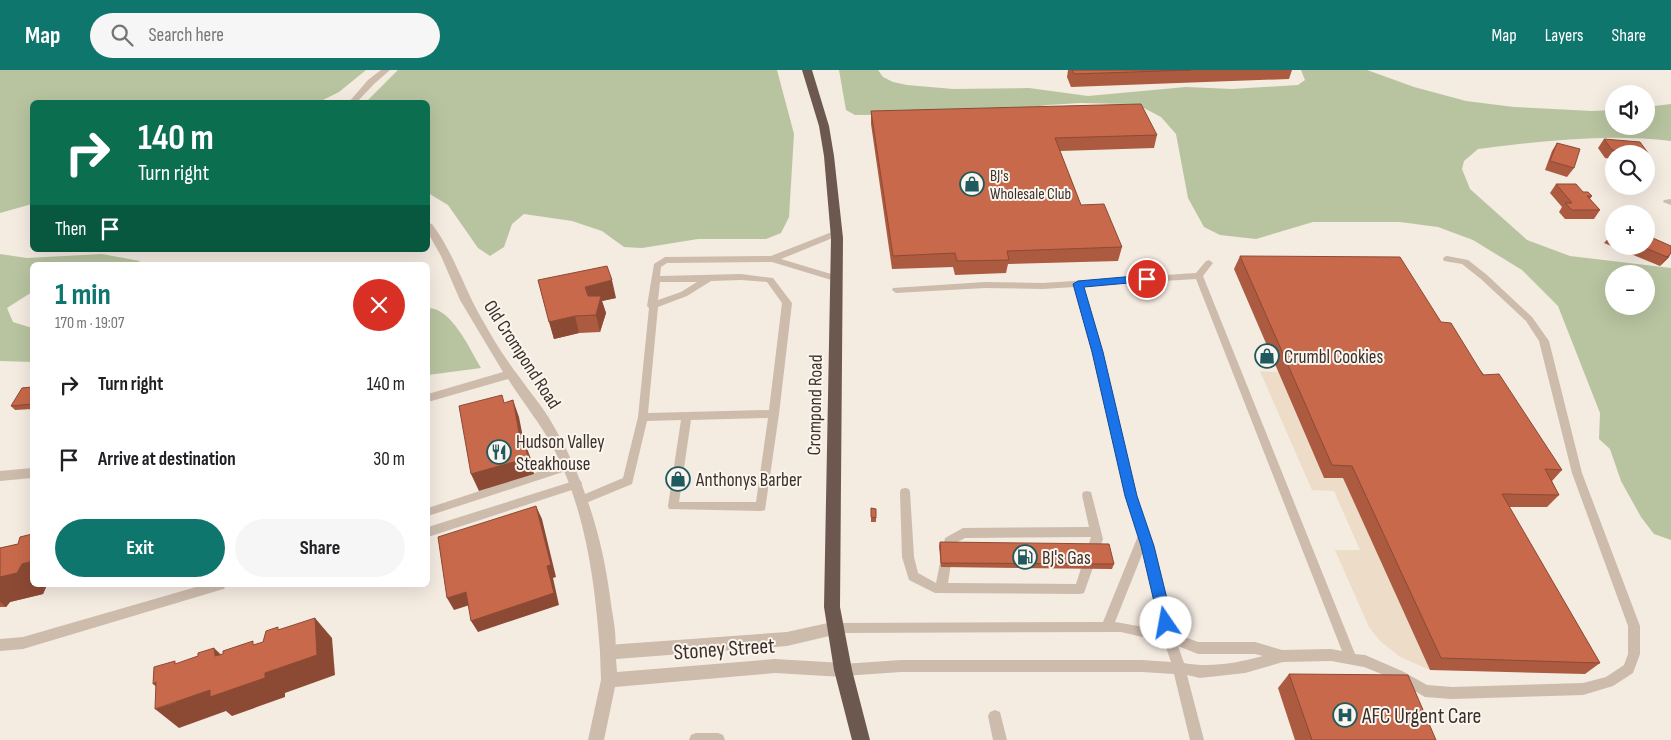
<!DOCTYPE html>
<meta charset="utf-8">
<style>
:root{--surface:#fff;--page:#f6f6f6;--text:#202124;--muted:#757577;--accent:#0f766e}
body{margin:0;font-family:"Sofia Sans Condensed",sans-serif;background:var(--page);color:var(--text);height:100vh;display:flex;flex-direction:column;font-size:19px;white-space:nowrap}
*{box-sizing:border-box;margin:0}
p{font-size:16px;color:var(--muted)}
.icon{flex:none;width:28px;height:28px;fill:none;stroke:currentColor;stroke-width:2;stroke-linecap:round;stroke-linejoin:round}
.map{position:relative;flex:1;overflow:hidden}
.drawer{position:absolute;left:30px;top:192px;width:400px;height:325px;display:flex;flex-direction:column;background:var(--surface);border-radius:8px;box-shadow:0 5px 20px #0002}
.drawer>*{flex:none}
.banner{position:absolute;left:30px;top:30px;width:400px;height:152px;border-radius:8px;box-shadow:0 5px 20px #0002;background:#0b6e4f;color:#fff;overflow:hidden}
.fabs{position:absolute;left:1605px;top:15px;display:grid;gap:10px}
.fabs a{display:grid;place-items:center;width:50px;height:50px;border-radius:50%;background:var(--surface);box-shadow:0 5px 20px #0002;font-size:25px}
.pin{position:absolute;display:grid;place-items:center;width:42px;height:42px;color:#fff;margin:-21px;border:2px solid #fff;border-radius:50%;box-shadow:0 1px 5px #0007}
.me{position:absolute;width:55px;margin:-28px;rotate:348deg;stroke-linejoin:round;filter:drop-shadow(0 0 4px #0008)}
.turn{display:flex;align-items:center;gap:18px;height:105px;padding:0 25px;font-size:22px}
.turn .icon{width:65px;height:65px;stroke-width:2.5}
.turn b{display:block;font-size:35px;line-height:42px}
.then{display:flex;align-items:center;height:48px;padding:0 25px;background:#0003;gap:10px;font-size:19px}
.round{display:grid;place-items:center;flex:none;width:52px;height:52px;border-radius:26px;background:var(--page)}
.overview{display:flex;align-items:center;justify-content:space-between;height:85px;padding:0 25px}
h1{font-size:30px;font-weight:700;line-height:38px;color:var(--accent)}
.cta{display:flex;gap:10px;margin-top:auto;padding:10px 25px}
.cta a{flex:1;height:58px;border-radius:30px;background:var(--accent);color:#fff;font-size:20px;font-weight:700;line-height:58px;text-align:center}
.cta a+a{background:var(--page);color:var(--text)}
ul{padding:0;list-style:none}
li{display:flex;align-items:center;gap:15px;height:75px;padding:0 25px}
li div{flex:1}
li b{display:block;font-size:19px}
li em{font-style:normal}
header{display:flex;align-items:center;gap:30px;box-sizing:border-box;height:70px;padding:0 25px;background:var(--accent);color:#fff}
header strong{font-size:24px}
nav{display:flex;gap:28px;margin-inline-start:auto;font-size:18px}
.search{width:350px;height:45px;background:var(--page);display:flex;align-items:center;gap:12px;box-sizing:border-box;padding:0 18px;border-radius:28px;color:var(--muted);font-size:19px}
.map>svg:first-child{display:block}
.green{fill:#b8c4a0;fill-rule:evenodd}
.plaza{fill:#ecdcc8}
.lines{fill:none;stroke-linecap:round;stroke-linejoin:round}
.service{fill:#cdbbac;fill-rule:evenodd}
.minor{fill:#cdbbac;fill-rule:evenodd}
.tertiary{fill:#cdbbac;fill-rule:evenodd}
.trunk{fill:#6c584f;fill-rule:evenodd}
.wall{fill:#ac5a40}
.shaded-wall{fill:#8c4a34}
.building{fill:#c8694b;stroke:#8c4a34}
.route{fill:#1a73e8;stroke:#114b97}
.labels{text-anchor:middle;stroke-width:4;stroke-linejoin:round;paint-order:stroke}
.far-poi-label{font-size:16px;fill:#3b302b;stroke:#fbf5ee;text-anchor:start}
.street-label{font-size:19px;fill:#3b302b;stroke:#fbf5ee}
.poi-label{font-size:19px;fill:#3b302b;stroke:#fbf5ee;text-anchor:start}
.near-street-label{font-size:22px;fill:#3b302b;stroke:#fbf5ee}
.near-poi-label{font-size:22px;fill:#3b302b;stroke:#fbf5ee;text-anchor:start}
</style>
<header>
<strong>Map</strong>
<div class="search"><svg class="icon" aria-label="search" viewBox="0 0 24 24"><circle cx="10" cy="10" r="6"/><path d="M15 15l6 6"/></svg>Search here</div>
<nav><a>Map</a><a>Layers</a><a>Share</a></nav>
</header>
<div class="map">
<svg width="1671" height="670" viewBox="0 0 1671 670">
<rect width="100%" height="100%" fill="#f4ebe1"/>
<g class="green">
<path d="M0,0h366l-27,22 -20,10h-287v102l-32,9z"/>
<path d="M398,0h379l17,64 -5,83 -8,16 -15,6h-68l-56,9 -18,-1 -22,-16 -30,-10 -48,-7 -12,10 -8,23 -14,9 -12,-8 -30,-43 -20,-12v-91h-62z"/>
<path d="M839,0h39l5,7 10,5 14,3 46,4 76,-1 59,8 98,-9 46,2 66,-4 7,-5 -4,-10h66l47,17 52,14 48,6 78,4 22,-1v16h32v-19l25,-3v37c-63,-8 -130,0 -193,8l-14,12 -2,8 8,20 57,51 43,16 101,12v272l-17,-6 -13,-17 -20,-36 -11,-32 -11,-10 1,-26 -42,-107 -36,-36 -49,-30 -35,-13 -38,-5h-87l-57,17 -36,-4 -16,-8 -16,-29 -12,-64 -15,-17 -21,-11 -14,-2 -46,-1 -32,2 -73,9 -120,1 -9,-5zM1614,204h32v32h-32z"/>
<path d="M0,184l27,4 75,-4 38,7 -6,4h-102v27l-25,16 6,14 19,6v34l-32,-1z"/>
<path d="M428,238c24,0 42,42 53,60l-53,7z"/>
</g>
<path class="plaza" d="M1260,301l18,1 46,106h19l87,192 -30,-13 -20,-16 -11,-14 -34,-77h25l-26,-59 -22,-1z"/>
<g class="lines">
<g class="service">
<path d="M837,160l4,3 -1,2 -59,24 60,18 1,2 -4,3 -66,-20 -105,1 -6,4 -1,9 81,-2 32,4 19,25 -13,111 -14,96 -4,1 -92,-2 -1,-3 13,-86 -34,1 -15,63 -46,19 -4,1 -4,-1 -1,-3 1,-3 45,-19 15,-61 11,-109 -2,-2 7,-42 11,-7 106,-1zM741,210l26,2 15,21 -13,107 -121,3 10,-106 29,-11 24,-15zM660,212h37l-16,10 -23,8zM768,348l-12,84h-77l12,-82z"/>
<path d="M1447,186l21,4 19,15 45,42 17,24 33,132 58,153v28l-7,19 -20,13 -30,9 -131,4 -27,-2 -31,-18 -30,-12 -33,-6 -48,1 -38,11 -45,5 -13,-3 17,65h-14l-16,-66 -32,-2h-241l-58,4 -4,-2 -2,-4 2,-4 4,-2 58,-4h241l29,2 -7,-20 -43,-10 -284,1 -4,-1 -2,-4 2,-4 4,-1 266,-1 35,-86 -12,-40 -34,-144 -18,-65 -31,2 -58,-1 -89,5 -4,-3 1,-2 92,-6 58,1 153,-10 10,-12 3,-1 4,3 -10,13 152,378 10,1 37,16 25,14 25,2 131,-4 23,-6 18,-12 4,-11v-28l-56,-153 -33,-132 -13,-20 -45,-42 -19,-15 -18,-3 -1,-2 1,-2zM1196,209l146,372 -11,-2 -49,1 -27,-8h-57l-24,-9 -21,-87 -17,-50 -34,-144 -19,-66zM1143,482l18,78 -46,-8zM1178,576l20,8h57l8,2c-26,7 -53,12 -79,7z"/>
<path d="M568,392l4,1 1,3 -1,3 -144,47v-8z"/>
<path d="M577,410l4,1 1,3 -1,3 -153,50v-10z"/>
<path d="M905,418l4,1 1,3 4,65 4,16 18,10 9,-45 18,-10 126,-1 -7,-32 1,-3 4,-1 4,1 12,47 -19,54 -4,1 -145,-1 -26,-13 -7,-23 -2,-65 1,-3zM1091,467l-15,47 -128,-1 6,-39 11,-6z"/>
<path d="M203,515h23l-2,4 -4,1 -197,59 -23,2v-12l23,-2z"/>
<path d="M995,640l5,2 7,28h-14l-5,-24 2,-4z"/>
<path d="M696,663h22l5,2 2,5h-36l2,-5z"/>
</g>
<g class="minor">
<path d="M381,0h9l-16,14 -17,18h-8l19,-22z"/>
<path d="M1671,129v6l-8,-3 1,-2z"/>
<path d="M428,153l4,1c22,29 32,65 51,97 11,20 24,40 37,57 10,14 20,26 29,40 35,58 54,120 62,186 2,14 8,41 2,53l-5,2 -5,-2 -3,-5c-5,-70 -14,-140 -46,-203 -13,-25 -31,-46 -46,-70l-80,23v-8l75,-22 -43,-72 -19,-44 -13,-23z"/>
<path d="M32,398v10l-32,3v-10z"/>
</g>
<path class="tertiary" d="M837,551l5,2 3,5 -3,5 -55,13 -171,13 1,13 158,-13 68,4 6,2 2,5 -2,5 -6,2 -68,-4 -160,14 -11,53h-16l13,-60 -1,-28 3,-5 5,-2 179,-13z"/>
<path class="trunk" d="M802,0h10l17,56 5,30 9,82 -3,369 12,63 18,70h-18l-18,-70 -10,-63 7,-369 -7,-82 -5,-30z"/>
</g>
<g class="wall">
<path d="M1068,0h224l-3,9 -218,8 -4,-10z"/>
<path d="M871,41l286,24 -3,13 -94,3 21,54 41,42 -4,14 -110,3 -2,9 -51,2 -2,-8 -61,2 -21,-145z"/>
<path d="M1604,69l44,14 -2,2v-1h-32v5l-9,-1 -7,-10z"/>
<path d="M1557,73l17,25 -7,9 -22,-7 7,-19z"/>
<path d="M1556,114l27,8 9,4 -2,3 10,11 -6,9h-29l-6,-7 3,-5 -12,-14z"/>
<path d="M1614,162v14h32l23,11 -9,9 -56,-23z"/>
<path d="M1240,186l201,66 121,148 -10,11 7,14 -12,12h-38l91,156 -15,11 -155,-4 -87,-192h-19l-90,-209z"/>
<path d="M538,210l78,18 -14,3 4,12 -6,19 -21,1 -25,6z"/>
<path d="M32,317v22l-17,1 -4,-4z"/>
<path d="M871,438l5,1v13h-5z"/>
<path d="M940,472l174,22 -2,5 -171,-2 -2,-21z"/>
<path d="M18,474l14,41h17h-2l-4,9 -33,8 -4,5h-6v-59z"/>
<path d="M1289,604l147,66h-141l-17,-52z"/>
</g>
<g class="shaded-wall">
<path d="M1671,183l-2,4 -9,9 7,-9z"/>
<path d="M612,210l4,18 -14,3 4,12 -6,19 -4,-17 -6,-11 -5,-17z"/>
<path d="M575,246l4,17 -25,6 -5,-17z"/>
<path d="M513,330l6,17 8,41 -2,-15 6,16 3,15 -55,17 -8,-17 50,-30z"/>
<path d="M536,436l6,13 14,58 -3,1 6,27 -81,27 -7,-11 76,-55z"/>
<path d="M32,491v24h17h-2l-4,9 -33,8 -4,5 -6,-5v-25l22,-13z"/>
<path d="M466,522l7,12 -19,6 -7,-12z"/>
<path d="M315,548l17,20 3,37 -50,18v4l-53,19 -6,-5 -47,17 -24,-19 21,-7 -23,-18 3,-2 109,-9z"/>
<path d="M214,578l21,20 -20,-12z"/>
</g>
<g class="building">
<path d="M1072,0h119l-117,4z"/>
<path d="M1141,34l16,31 -102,3 26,67 23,-1 18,43 -115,4 2,9 -52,1 -2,-8 -62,3 -22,-145z"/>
<path d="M1604,69l36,3 8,11 -36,-3z"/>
<path d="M1557,73l23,6 -6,19 -24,-7z"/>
<path d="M1556,114h20l7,8h5l4,4h-5l13,14h-28l-7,-7h7z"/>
<path d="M1646,165l25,11v7l-4,4 -26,-11h5z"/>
<path d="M1240,186l160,1 41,65 10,1 32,52 16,-1 63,96 -17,-1 14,26 -57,-1 98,169 -159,-5 -89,-192 -20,-1z"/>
<path d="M607,196l5,14 -27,7 3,9h13l-5,19 -21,1 -26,6 -11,-42z"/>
<path d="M32,317v17l-21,2 11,-18z"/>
<path d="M502,325l2,8 9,-3 8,44 4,-1 3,15 -57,16 -12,-68z"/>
<path d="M536,436l15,59 -4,1 7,27 -83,28 -5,-29 -19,6 -9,-61z"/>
<path d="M871,438l5,1v9l-5,-1z"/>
<path d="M32,464v27l-10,3 -5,9 -17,4v-29l18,-4 2,-7z"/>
<path d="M940,472l169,2 5,20 -173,-1z"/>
<path d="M315,548l2,37 -52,18v5l-55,19v-7l-55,19 1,-27 -3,2 1,-17 21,-6v3l23,-8v-3l16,-5 1,8 8,-2v-3l30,-10v4l10,-3 3,-11 12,-4v3z"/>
<path d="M1289,604l119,1 28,65h-124z"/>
</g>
<path class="route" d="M1147,205l4,1v5l-67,6 19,65 34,144 17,50 19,77 -2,5 -5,2 -5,-2 -2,-5 -18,-77 -16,-50 -33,-144 -19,-68 5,-3z"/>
<defs>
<g id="shop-ring" transform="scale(1.25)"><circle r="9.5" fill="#fbf5ee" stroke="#1f5a5e" stroke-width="1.5"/><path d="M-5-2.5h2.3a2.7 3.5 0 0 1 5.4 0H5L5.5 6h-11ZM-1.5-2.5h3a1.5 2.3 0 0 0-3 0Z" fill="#1f5a5e"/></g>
<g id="restaurant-ring" transform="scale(1.25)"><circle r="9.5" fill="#fbf5ee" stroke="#1f5a5e" stroke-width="1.5"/><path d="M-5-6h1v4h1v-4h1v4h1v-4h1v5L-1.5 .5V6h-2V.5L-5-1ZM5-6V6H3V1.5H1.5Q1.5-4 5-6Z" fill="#1f5a5e"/></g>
<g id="fuel-ring" transform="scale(1.25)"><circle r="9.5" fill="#fbf5ee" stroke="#1f5a5e" stroke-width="1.5"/><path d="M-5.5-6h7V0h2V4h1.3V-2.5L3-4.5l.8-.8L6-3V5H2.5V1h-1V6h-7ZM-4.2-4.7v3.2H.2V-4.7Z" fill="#1f5a5e"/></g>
<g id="hospital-ring" transform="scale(1.25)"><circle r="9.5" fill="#fbf5ee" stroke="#1f5a5e" stroke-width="1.5"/><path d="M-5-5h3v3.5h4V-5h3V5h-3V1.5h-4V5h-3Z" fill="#1f5a5e"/></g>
</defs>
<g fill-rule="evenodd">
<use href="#shop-ring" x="972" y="114"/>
<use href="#shop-ring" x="1267" y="286"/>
<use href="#restaurant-ring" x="499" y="382"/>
<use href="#shop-ring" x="678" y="409"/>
<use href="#fuel-ring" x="1025" y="487"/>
<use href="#hospital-ring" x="1345" y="645"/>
</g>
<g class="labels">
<g class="far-poi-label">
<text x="990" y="111">BJ's<tspan x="990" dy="18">Wholesale Club</tspan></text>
</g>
<g class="street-label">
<text transform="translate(523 284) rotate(57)" y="7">Old Crompond Road</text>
<text transform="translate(814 335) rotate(-89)" y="7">Crompond Road</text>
</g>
<g class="poi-label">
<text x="1284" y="293">Crumbl Cookies</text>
<text x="516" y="378">Hudson Valley<tspan x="516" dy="22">Steakhouse</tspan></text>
<text x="696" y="416">Anthonys Barber</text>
<text x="1042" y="494">BJ's Gas</text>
</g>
<g class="near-street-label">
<text transform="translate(724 578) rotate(-4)" y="8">Stoney Street</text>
</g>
<g class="near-poi-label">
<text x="1362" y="653">AFC Urgent Care</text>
</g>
</g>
</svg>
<div class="fabs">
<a><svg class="icon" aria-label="sound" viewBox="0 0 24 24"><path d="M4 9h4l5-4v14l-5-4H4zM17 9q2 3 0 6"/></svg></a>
<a><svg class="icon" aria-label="search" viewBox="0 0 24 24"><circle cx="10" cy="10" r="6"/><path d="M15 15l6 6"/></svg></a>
<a>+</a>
<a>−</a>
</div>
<div class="pin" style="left:1147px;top:209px;background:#d93025"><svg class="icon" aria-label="arrive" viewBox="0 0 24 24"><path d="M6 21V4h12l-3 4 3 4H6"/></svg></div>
<svg class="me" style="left:1166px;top:553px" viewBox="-20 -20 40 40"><circle r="19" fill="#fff"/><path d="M0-13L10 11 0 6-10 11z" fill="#1a73e8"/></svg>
<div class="banner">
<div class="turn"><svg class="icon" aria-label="right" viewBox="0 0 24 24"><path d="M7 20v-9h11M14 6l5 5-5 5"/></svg><div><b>140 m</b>Turn right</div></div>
<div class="then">Then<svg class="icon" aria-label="arrive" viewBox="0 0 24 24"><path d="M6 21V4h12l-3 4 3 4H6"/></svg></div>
</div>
<section class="drawer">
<div class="overview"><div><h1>1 min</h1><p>170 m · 19:07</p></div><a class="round" style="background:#d93025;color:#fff"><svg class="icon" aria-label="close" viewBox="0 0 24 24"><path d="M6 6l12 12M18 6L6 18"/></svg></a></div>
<ul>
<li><svg class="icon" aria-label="right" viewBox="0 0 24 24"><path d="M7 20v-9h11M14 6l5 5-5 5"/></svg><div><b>Turn right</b></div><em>140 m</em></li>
<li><svg class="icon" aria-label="arrive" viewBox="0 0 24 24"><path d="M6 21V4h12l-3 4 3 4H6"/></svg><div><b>Arrive at destination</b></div><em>30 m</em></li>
</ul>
<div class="cta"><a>Exit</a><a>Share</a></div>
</section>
</div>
